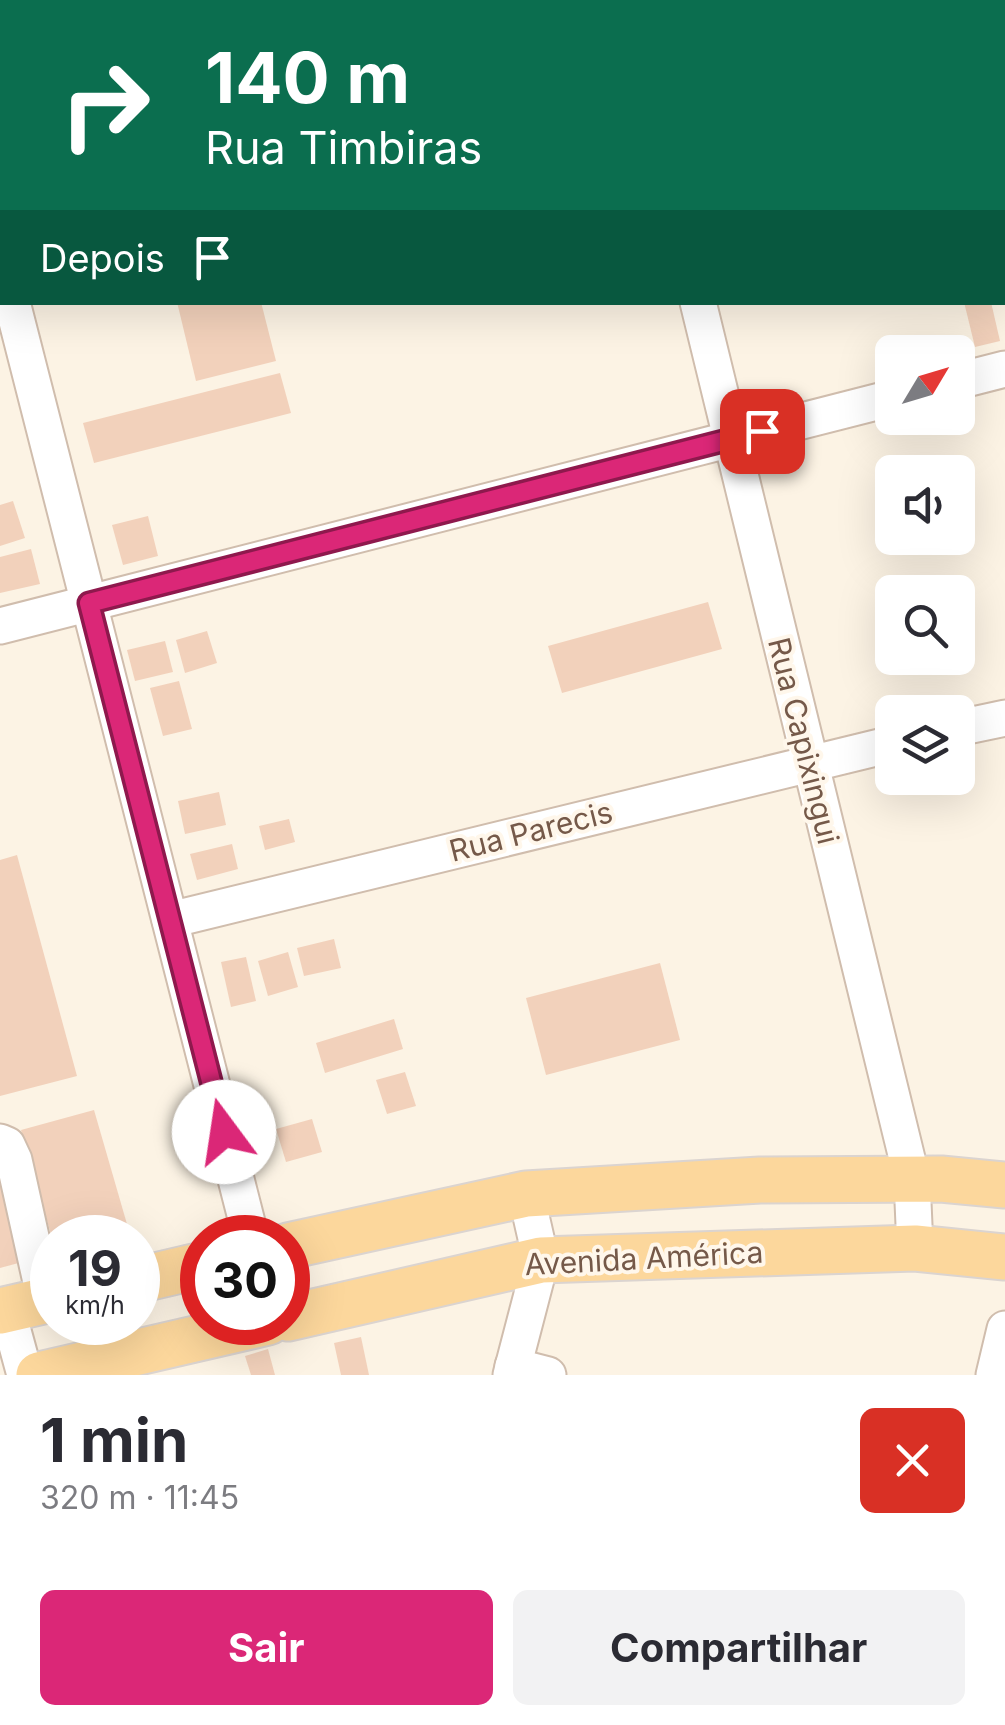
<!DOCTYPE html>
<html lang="pt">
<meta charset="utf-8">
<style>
:root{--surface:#fff;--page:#f2f2f3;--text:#2b2b33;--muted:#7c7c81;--accent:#db2777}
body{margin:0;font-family:Inter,sans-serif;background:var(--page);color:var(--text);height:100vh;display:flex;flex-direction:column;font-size:38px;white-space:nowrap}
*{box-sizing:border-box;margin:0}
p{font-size:32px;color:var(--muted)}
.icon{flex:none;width:55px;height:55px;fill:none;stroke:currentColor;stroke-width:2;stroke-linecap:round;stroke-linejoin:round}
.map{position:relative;height:1375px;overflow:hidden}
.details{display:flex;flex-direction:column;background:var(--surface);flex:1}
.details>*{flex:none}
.guide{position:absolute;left:0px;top:0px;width:1005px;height:305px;box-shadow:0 10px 40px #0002;background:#0b6e4f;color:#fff;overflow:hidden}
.needle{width:65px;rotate:52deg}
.fabs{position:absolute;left:875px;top:335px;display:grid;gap:20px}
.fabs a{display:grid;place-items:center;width:100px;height:100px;border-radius:15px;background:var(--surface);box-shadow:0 10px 40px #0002;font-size:50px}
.speed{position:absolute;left:30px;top:1215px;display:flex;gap:20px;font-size:50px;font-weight:700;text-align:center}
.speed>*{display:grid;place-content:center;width:130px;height:130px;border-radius:50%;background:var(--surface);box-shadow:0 10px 40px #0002;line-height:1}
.speed small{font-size:25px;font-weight:400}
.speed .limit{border:15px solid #d22;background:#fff;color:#111}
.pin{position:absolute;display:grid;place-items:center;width:85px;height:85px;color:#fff;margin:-42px;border-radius:20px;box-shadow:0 5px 15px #0006}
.me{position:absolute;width:110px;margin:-55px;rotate:346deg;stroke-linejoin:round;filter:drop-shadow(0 0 8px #0008)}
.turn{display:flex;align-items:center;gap:35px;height:210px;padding:0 40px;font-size:45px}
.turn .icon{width:130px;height:130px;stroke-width:2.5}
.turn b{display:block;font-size:70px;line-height:85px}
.then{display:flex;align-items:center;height:95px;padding:0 40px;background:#0003;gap:20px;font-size:38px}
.round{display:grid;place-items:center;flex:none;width:105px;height:105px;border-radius:15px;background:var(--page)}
.headline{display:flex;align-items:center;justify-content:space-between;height:170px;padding:0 40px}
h1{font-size:60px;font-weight:700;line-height:75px}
.action{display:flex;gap:20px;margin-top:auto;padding:20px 40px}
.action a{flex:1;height:115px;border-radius:15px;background:var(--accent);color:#fff;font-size:40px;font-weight:700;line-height:115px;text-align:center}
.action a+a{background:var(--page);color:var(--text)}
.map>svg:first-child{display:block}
.building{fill:#f2d1bb}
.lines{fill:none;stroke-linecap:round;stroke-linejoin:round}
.minor-casing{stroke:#d0bdad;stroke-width:39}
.major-casing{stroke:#dbd4d0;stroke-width:49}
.minor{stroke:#fff;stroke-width:35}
.major{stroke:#fcd79c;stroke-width:45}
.route-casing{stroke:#8e194d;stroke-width:25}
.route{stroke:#db2777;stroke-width:18}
.labels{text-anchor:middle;stroke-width:8;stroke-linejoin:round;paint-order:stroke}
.street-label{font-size:30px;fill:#755949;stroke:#fff7eb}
</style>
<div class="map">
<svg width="1005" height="1375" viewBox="0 0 1005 1375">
<rect width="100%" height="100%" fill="#fcf3e4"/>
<g class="building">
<path d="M177,302h84l15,59 -80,20z"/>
<path d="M964,302h27l9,39 -25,6z"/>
<path d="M280,373l11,40 -197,50 -11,-40z"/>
<path d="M13,501l12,37 -25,8v-41z"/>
<path d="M148,516l10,40 -35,9 -11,-40z"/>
<path d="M31,549l9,35 -40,9v-36z"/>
<path d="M708,602l14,47 -160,44 -14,-47z"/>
<path d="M207,631l10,32 -32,10 -9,-33z"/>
<path d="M165,641l8,31 -38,9 -8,-31z"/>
<path d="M179,681l13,48 -29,7 -13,-48z"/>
<path d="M219,792l7,33 -41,9 -7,-33z"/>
<path d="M289,819l6,23 -30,8 -6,-24z"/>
<path d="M232,844l6,25 -41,11 -7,-26z"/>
<path d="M17,855l60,221 -77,20v-236z"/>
<path d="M334,939l7,29 -37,8 -7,-28z"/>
<path d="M288,952l10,35 -30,9 -10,-35z"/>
<path d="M246,957l10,44 -25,6 -10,-45z"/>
<path d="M660,963l20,77 -134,35 -20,-77z"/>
<path d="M394,1019l9,30 -78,24 -9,-30z"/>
<path d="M405,1072l11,34 -29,8 -11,-34z"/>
<path d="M94,1110l37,128h-79l-31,-108z"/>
<path d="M312,1119l10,33 -36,10 -10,-33z"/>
<path d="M0,1166l26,95 -26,7z"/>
<path d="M361,1337l8,38h-28l-7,-32z"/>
<path d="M268,1349l7,26h-24l-6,-19z"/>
</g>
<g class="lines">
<g class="minor-casing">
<g id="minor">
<path d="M397,0l2,2"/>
<path d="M0,1l2,2"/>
<path d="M654,2v-2"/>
<path d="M12,302l239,936"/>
<path d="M698,302l214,877 3,69"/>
<path d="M958,381l47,-12"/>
<path d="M0,626l892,-228"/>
<path d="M958,728l47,-10"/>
<path d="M170,920l722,-176"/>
<path d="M0,1142l7,3 7,15 31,140"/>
<path d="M7,1309l18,66"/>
<path d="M513,1366l35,9"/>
<path d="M511,1375l30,-115 -15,-66"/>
<path d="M994,1375l11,-46"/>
</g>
</g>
<g class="major-casing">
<g id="major">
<path d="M902,2l8,-2"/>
<path d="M1002,35l3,-1"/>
<path d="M0,282h2"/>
<path d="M288,1246l238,-52 234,-14 181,-1 64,6"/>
<path d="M138,1280l64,-15"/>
<path d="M0,1311l52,-12"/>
<path d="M288,1318l253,-58 374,-12 90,9"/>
<path d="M39,1375l229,-53"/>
</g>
</g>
<use href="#minor" class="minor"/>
<use href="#major" class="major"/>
</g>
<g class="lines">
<g class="route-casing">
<path id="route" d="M224,1132l-135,-529 673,-172"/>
</g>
<use href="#route" class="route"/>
</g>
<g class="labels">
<g class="street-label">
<text transform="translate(803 741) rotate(76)" y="10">Rua Capixingui</text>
<text transform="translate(531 832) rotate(-14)" y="10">Rua Parecis</text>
<text transform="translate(644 1259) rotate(-3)" y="10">Avenida América</text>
</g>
</g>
</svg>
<div class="fabs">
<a><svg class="needle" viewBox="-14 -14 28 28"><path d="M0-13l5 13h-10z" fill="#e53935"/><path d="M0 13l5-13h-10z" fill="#7c7c81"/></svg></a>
<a><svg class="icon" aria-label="sound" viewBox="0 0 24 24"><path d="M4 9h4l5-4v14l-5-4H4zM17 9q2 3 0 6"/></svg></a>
<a><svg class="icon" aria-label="search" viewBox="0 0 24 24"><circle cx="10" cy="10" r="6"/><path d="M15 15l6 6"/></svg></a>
<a><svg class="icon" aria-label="layers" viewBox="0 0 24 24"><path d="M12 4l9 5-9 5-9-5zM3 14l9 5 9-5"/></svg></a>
</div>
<div class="speed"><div>19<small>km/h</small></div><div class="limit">30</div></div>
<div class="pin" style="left:762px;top:431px;background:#d93025"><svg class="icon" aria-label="arrive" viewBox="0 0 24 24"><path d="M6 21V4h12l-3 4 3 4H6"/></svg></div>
<svg class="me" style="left:224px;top:1132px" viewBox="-20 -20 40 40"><circle r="19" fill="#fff"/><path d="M0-13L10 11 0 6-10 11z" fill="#db2777"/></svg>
<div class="guide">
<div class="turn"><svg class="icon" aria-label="right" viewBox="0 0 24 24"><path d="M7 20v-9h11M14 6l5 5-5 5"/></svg><div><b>140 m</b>Rua Timbiras</div></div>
<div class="then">Depois<svg class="icon" aria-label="arrive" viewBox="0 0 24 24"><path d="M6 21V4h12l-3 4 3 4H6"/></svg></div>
</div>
</div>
<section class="details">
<div class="headline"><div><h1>1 min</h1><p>320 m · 11:45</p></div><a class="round" style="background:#d93025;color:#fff"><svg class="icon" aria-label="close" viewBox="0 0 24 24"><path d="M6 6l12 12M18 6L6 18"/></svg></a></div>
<div class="action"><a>Sair</a><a>Compartilhar</a></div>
</section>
